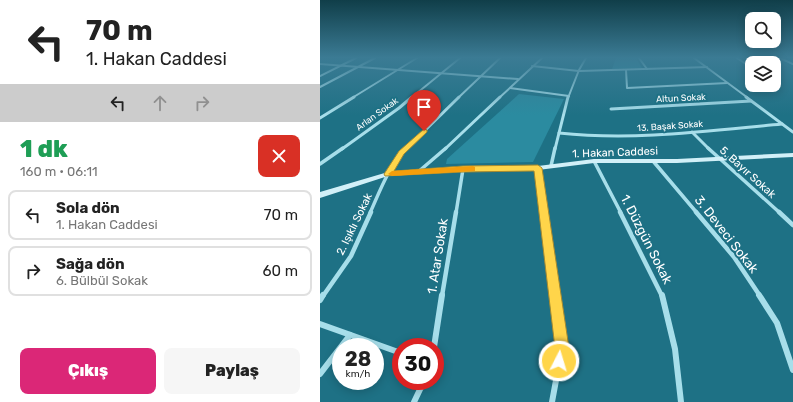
<!DOCTYPE html>
<html lang="tr">
<meta charset="utf-8">
<style>
:root{--surface:#fff;--page:#f6f6f6;--text:#222;--muted:#767676;--line:#e0e0e0;--accent:#db2777}
body{margin:0;font-family:Rubik,sans-serif;background:var(--page);color:var(--text);height:100vh;display:flex;flex-direction:column;font-size:15px;white-space:nowrap}
*{box-sizing:border-box;margin:0}
p{font-size:13px;color:var(--muted)}
.icon{flex:none;width:22px;height:22px;fill:none;stroke:currentColor;stroke-width:2;stroke-linecap:round;stroke-linejoin:round}
.map{position:relative;flex:1;overflow:hidden}
.panel{display:flex;flex-direction:column;background:var(--surface);width:320px}
.panel>*{flex:none}
.top-card{background:#fff;color:var(--text);overflow:hidden}
.fabs{position:absolute;left:425px;top:12px;display:grid;gap:8px}
.fabs a{display:grid;place-items:center;width:36px;height:36px;border-radius:8px;background:var(--surface);box-shadow:0 2px 10px #0003;font-size:20px}
.speed{position:absolute;left:12px;top:338px;display:flex;gap:8px;font-size:20px;font-weight:700;text-align:center}
.speed>*{display:grid;place-content:center;width:52px;height:52px;border-radius:50%;background:var(--surface);box-shadow:0 2px 10px #0003;line-height:1}
.speed small{font-size:10px;font-weight:400}
.speed .limit{border:6px solid #d22;background:#fff;color:#111}
.pin{position:absolute;display:grid;place-items:center;width:34px;height:34px;color:#fff;margin:-41px -17px;border-radius:50% 50% 50% 0;rotate:-45deg;box-shadow:0 0 4px #0007}
.pin .icon{rotate:45deg}
.me{position:absolute;width:44px;margin:-22px;rotate:5deg;stroke-linejoin:round;filter:drop-shadow(0 0 3px #0008)}
.turn{display:flex;align-items:center;gap:14px;height:84px;padding:0 20px;font-size:18px}
.turn .icon{width:52px;height:52px;stroke-width:2.5}
.turn b{display:block;font-size:28px;line-height:34px}
.lanes{display:flex;align-items:center;height:38px;padding:0 20px;background:#0003;justify-content:center;gap:20px;direction:ltr}
.lanes .off{opacity:.35}
.round{display:grid;place-items:center;flex:none;width:42px;height:42px;border-radius:8px;background:var(--page)}
.overview{display:flex;align-items:center;justify-content:space-between;height:68px;padding:0 20px}
h1{font-size:24px;font-weight:800;line-height:30px;color:#1e9e55}
.cta{display:flex;gap:8px;margin-top:auto;padding:8px 20px}
.cta a{flex:1;height:46px;border-radius:8px;background:var(--accent);color:#fff;font-size:16px;font-weight:800;line-height:46px;text-align:center}
.cta a+a{background:var(--page);color:var(--text)}
ul{padding:0;list-style:none}
li{display:flex;align-items:center;gap:12px;height:50px;margin:0 8px 6px;padding:0 12px;border:2px solid var(--line);border-radius:8px}
li div{flex:1}
li b{display:block;font-size:15px}
li em{font-style:normal}
main{display:flex;flex:1;min-height:0}
.map>svg:first-child{display:block}
.green{fill:#2b8ba0}
.lines{fill:none;stroke-linecap:round;stroke-linejoin:round}
.street-far4{stroke:#a7deea;stroke-width:2}
.street-far3{stroke:#a7deea;stroke-width:3}
.street-far2{stroke:#a7deea;stroke-width:3.5}
.street-far1{stroke:#a7deea;stroke-width:4.5}
.street{stroke:#a7deea;stroke-width:6}
.secondary{fill:#d2f0f8;fill-rule:evenodd}
.route{fill:#ffd54a;stroke:#a68a30}
.slow{fill:#f59e0b}
.labels{text-anchor:middle;stroke-width:4;stroke-linejoin:round;paint-order:stroke}
.far-street-label{font-size:9px;fill:#fff;stroke:#1e7185}
.street-label{font-size:11px;fill:#fff;stroke:#1e7185}
.near-street-label{font-size:13px;fill:#fff;stroke:#1e7185}
</style>
<main>
<section class="panel">
<div class="top-card">
<div class="turn"><svg class="icon" aria-label="left" viewBox="0 0 24 24"><path d="M17 20v-9H6M10 6l-5 5 5 5"/></svg><div><b>70 m</b>1. Hakan Caddesi</div></div>
<div class="lanes"><svg class="icon" aria-label="left" viewBox="0 0 24 24"><path d="M17 20v-9H6M10 6l-5 5 5 5"/></svg><svg class="icon off" aria-label="ahead" viewBox="0 0 24 24"><path d="M12 20V5M6 11l6-6 6 6"/></svg><svg class="icon off" aria-label="right" viewBox="0 0 24 24"><path d="M7 20v-9h11M14 6l5 5-5 5"/></svg></div>
</div>
<div class="overview"><div><h1>1 dk</h1><p>160 m · 06:11</p></div><a class="round" style="background:#d93025;color:#fff"><svg class="icon" aria-label="close" viewBox="0 0 24 24"><path d="M6 6l12 12M18 6L6 18"/></svg></a></div>
<ul>
<li><svg class="icon" aria-label="left" viewBox="0 0 24 24"><path d="M17 20v-9H6M10 6l-5 5 5 5"/></svg><div><b>Sola dön</b><p>1. Hakan Caddesi</p></div><em>70 m</em></li>
<li><svg class="icon" aria-label="right" viewBox="0 0 24 24"><path d="M7 20v-9h11M14 6l5 5-5 5"/></svg><div><b>Sağa dön</b><p>6. Bülbül Sokak</p></div><em>60 m</em></li>
</ul>
<div class="cta"><a>Çıkış</a><a>Paylaş</a></div>
</section>
<div class="map">
<svg width="473" height="402" viewBox="0 0 473 402">
<rect width="100%" height="100%" fill="#1e7185"/>
<g class="green">
<path d="M296,58h20l6,10 -30,1z"/>
<path d="M199,94l45,5 -31,63 -87,2 1,-5z"/>
</g>
<g class="lines">
<g class="street-far4">
<path d="M319,58l8,11"/>
<path d="M374,58l54,40"/>
<path d="M417,58l15,10"/>
<path d="M460,58l13,6"/>
<path d="M0,64l198,15"/>
<path d="M212,66l47,5 128,-4"/>
<path d="M306,70l1,18 100,-5"/>
<path d="M0,76l36,-18"/>
<path d="M0,87l55,-29"/>
<path d="M190,88l59,8"/>
<path d="M32,98l65,-40"/>
<path d="M91,98l49,-40"/>
<path d="M138,98l42,-40"/>
<path d="M179,98l43,-40"/>
<path d="M248,98l11,-28 7,-12"/>
</g>
<g class="street-far3">
<path d="M426,97l47,35"/>
<path d="M291,109l140,-8"/>
<path d="M0,118l34,-21"/>
<path d="M372,132l17,17"/>
<path d="M239,133c75,8 148,-2 223,-9"/>
<path d="M22,149l57,-41 13,-11"/>
<path d="M86,149l53,-52"/>
<path d="M125,149l55,-52"/>
<path d="M235,149l13,-52"/>
</g>
<g class="street-far2">
<path d="M388,148l72,65"/>
<path d="M274,161l27,52"/>
<path d="M333,161l44,52"/>
<path d="M0,164l23,-16"/>
<path d="M231,166l4,-18"/>
<path d="M218,168l6,45"/>
<path d="M98,172l28,-24"/>
<path d="M50,213c10,-22 19,-48 37,-65"/>
<path d="M136,213l7,-44"/>
</g>
<g class="street-far1">
<path d="M224,212l11,84"/>
<path d="M300,212l42,84"/>
<path d="M376,212l38,45 26,39"/>
<path d="M459,212l14,13"/>
<path d="M3,296l28,-40 20,-44"/>
<path d="M122,296l14,-84"/>
</g>
<g class="street">
<path d="M342,295l13,54 6,53"/>
<path d="M439,295l18,28 16,47"/>
<path d="M0,300l3,-5"/>
<path d="M0,324l81,29"/>
<path d="M114,347l8,-52"/>
<path d="M0,374l30,-39"/>
<path d="M94,402l10,-21"/>
<path d="M232,402l10,-54 -7,-53"/>
</g>
<path class="secondary" d="M473,153v4l-116,6h-83l-56,7 -75,1 -75,5 -68,22v-6l68,-20 75,-5 75,-1 56,-7h83z"/>
</g>
<linearGradient id="sky" x2="0" y2="1"><stop stop-color="#103e49"/><stop offset="0.5" stop-color="#3b7b94"/><stop offset="1" stop-color="#3b7b94" stop-opacity="0"/></linearGradient>
<rect width="473" height="115" fill="url(#sky)"/>
<path class="route" d="M104,129l3,1v2l-23,22 -10,17 69,-5 75,-1 4,3 27,180 -5,18 -5,2 -5,-2 -2,-5 3,-13 -21,-177 -71,1 -78,4 -1,-2 15,-23z"/>
<path class="slow" d="M153,166l2,1v4l-83,5 -4,-2 4,-3z"/>
<g class="labels">
<g class="far-street-label">
<text transform="translate(361 98) rotate(-3)" y="3">Altun Sokak</text>
<text transform="translate(57 114) rotate(-36)" y="3">Arlan Sokak</text>
<text transform="translate(350 126) rotate(-4)" y="3">13. Başak Sokak</text>
</g>
<g class="street-label">
<text transform="translate(295 152) rotate(-2)" y="4">1. Hakan Caddesi</text>
<text transform="translate(428 172) rotate(42)" y="4">5. Bayır Sokak</text>
<text transform="translate(34 224) rotate(-64)" y="4">2. Işıklı Sokak</text>
</g>
<g class="near-street-label">
<text transform="translate(407 234) rotate(52)" y="5">3. Deveci Sokak</text>
<text transform="translate(327 239) rotate(63)" y="5">1. Düzgün Sokak</text>
<text transform="translate(117 256) rotate(-81)" y="5">1. Atar Sokak</text>
</g>
</g>
</svg>
<div class="fabs">
<a><svg class="icon" aria-label="search" viewBox="0 0 24 24"><circle cx="10" cy="10" r="6"/><path d="M15 15l6 6"/></svg></a>
<a><svg class="icon" aria-label="layers" viewBox="0 0 24 24"><path d="M12 4l9 5-9 5-9-5zM3 14l9 5 9-5"/></svg></a>
</div>
<div class="speed"><div>28<small>km/h</small></div><div class="limit">30</div></div>
<div class="pin" style="left:104px;top:131px;background:#d93025"><svg class="icon" aria-label="arrive" viewBox="0 0 24 24"><path d="M6 21V4h12l-3 4 3 4H6"/></svg></div>
<svg class="me" style="left:239px;top:361px" viewBox="-20 -20 40 40"><circle r="17" fill="#ffd54a" stroke="#fff" stroke-width="3"/><path d="M0-11L8 9 0 5-8 9z" fill="#fff"/></svg>
</div>
</main>
